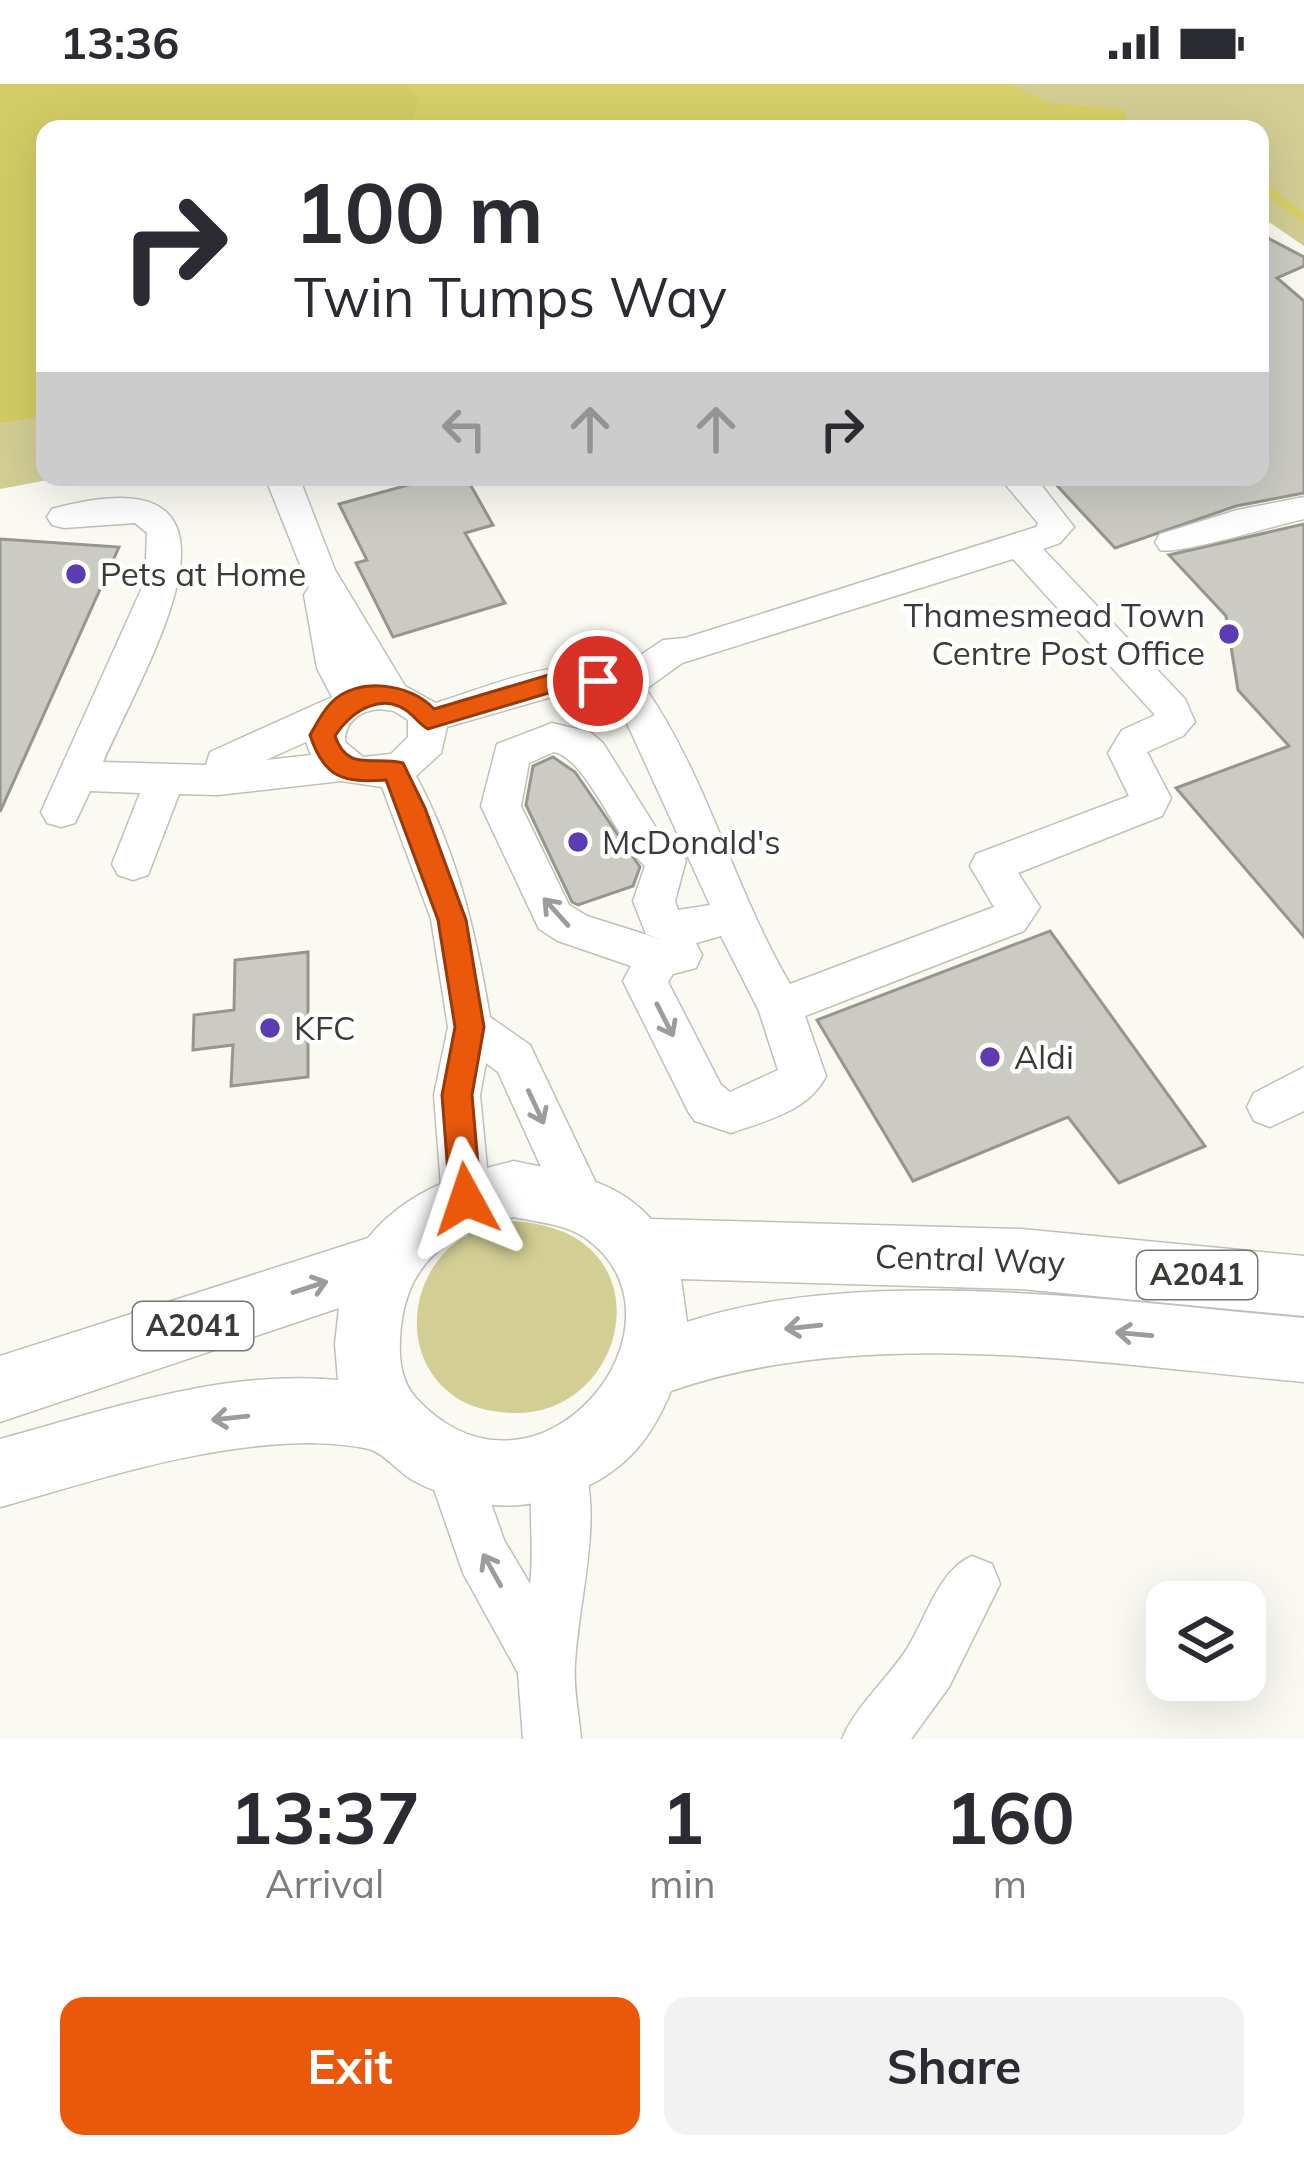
<!DOCTYPE html>
<style>
:root{--surface:#fff;--page:#f2f2f3;--text:#2b2b33;--muted:#7c7c81;--accent:#ea580c}
body{margin:0;font-family:Mulish,sans-serif;background:var(--page);color:var(--text);height:100vh;display:flex;flex-direction:column;font-size:45px;white-space:nowrap}
*{box-sizing:border-box;margin:0}
p{font-size:39px;color:var(--muted)}
.icon{flex:none;width:66px;height:66px;fill:none;stroke:currentColor;stroke-width:2;stroke-linecap:round;stroke-linejoin:round}
.map{position:relative;height:1655px;overflow:hidden}
.drawer{display:flex;flex-direction:column;background:var(--surface);flex:1}
.drawer>*{flex:none}
.top-card{position:absolute;left:36px;top:36px;width:1233px;height:366px;border-radius:24px;box-shadow:0 12px 48px #0002;background:#fff;color:var(--text);overflow:hidden}
.buttons{position:absolute;left:1146px;top:1497px;display:grid;gap:24px}
.buttons a{display:grid;place-items:center;width:120px;height:120px;border-radius:24px;background:var(--surface);box-shadow:0 12px 48px #0002;font-size:60px}
.pin{position:absolute;display:grid;place-items:center;width:102px;height:102px;color:#fff;margin:-51px;border:6px solid #fff;border-radius:50%;box-shadow:0 3px 12px #0007}
.me{position:absolute;width:132px;margin:-66px;rotate:355deg;stroke-linejoin:round;filter:drop-shadow(0 0 9px #0008)}
.turn{display:flex;align-items:center;gap:42px;height:252px;padding:0 60px;font-size:54px}
.turn .icon{width:156px;height:156px;stroke-width:2.5}
.turn b{display:block;font-size:84px;line-height:102px}
.lanes{display:flex;align-items:center;height:114px;padding:0 60px;background:#0003;justify-content:center;gap:60px;direction:ltr}
.lanes .off{opacity:.35}
.eta{display:flex;justify-content:space-evenly;align-items:center;height:204px;text-align:center}
.eta b{font-size:72px;font-weight:700;line-height:84px}
.button{display:flex;gap:24px;margin-top:auto;padding:24px 60px}
.button a{flex:1;height:138px;border-radius:24px;background:var(--accent);color:#fff;font-size:48px;font-weight:700;line-height:138px;text-align:center}
.button a+a{background:var(--page);color:var(--text)}
.status{display:flex;justify-content:space-between;align-items:center;height:84px;padding:0 60px;background:var(--surface);direction:ltr}
.status svg{height:33px;fill:currentColor}
.map>svg:first-child{display:block}
.green{fill:#d2ce94}
.forest{fill:#d3cb64}
.water{fill:#d7cf68}
.lines{fill:none;stroke-linecap:round;stroke-linejoin:round}
.stream{stroke:#d7cf68;stroke-width:9}
.building{fill:#cbcbc4;stroke:#96968f;stroke-width:3}
.minor-casing{stroke:#c0c0b9;stroke-width:3}
.major-casing{stroke:#c0c0b9;stroke-width:3}
.minor{fill:#fff;fill-rule:evenodd}
.major{fill:#fff;fill-rule:evenodd}
.oneway{stroke:#9c9c9b}
.route{fill:#ea580c;stroke:#983908;stroke-width:3}
.poi-dot{fill:#5d3bb3;stroke:#fff;stroke-width:4.5}
.labels{text-anchor:middle;stroke-width:9;stroke-linejoin:round;paint-order:stroke}
.shield{fill:#fff;stroke:#757573;stroke-width:3}
.shield-label{font-size:30px;font-weight:bold;fill:#3a3a37}
.poi-label{font-size:33px;fill:#3a3a37;stroke:#fff;text-anchor:start}
.street-label{font-size:33px;fill:#3a3a37;stroke:#fff}
</style>
<div class="status"><b>13:36</b><svg viewBox="0 0 49 12"><path d="M0 12V9h3v3zM5 12V6h3v6zM10 12V3h3v9zM15 12V0h3v12zM26 1h20v11H26zM47 4h2v5h-2z"/></svg></div>
<div class="map">
<svg width="1304" height="1655" viewBox="0 0 1304 1655">
<rect width="100%" height="100%" fill="#fafaf3"/>
<g class="green">
<path d="M0,0h1304v162l-44,-30v-87h-1215v348h19l-64,12z"/>
<path d="M506,1137c170,2 125,209 -6,191 -17,-2 -36,-7 -50,-19 -46,-37 -42,-106 -1,-145 16,-15 36,-21 57,-27z"/>
</g>
<path class="forest" d="M0,0h406l12,14 -7,31h-366v287l-45,7z"/>
<path class="water" d="M406,0h605l37,19 76,6 5,20h-718l7,-30z"/>
<g class="lines">
<path class="stream" d="M1260,100l44,35"/>
</g>
<g class="building">
<path d="M1260,150l44,23v9l-27,12 27,23v192l-68,13 -121,42 -66,-71h211z"/>
<path d="M437,393h29l27,48 -28,8 40,70 -112,34 -37,-74 11,-3 -28,-56z"/>
<path d="M1304,440v413l-128,-149 113,-42 -51,-56 -12,-74 -57,-61z"/>
<path d="M0,455l119,8 -119,265z"/>
<path d="M553,673l22,15 65,95 -7,19 -55,19 -6,-3 -46,-97 7,-39z"/>
<path d="M1050,847l155,215 -86,37 -51,-66 -155,64 -96,-161z"/>
<path d="M308,868v125l-77,9 2,-41 -40,5 1,-35 40,-5 1,-50z"/>
</g>
<g class="lines">
<g class="minor-casing">
<g id="minor">
<path d="M265,393h34l36,93 70,116 31,17c53,-16 124,-50 178,-30l49,-33 22,-2 351,-111 2,-4 -39,-46h36l39,50 -14,16 -17,6 142,150 10,23 -12,14 -36,16 24,46 -9,18 -144,57 22,34 -16,24 -219,85 21,60c-17,35 -61,45 -95,57l-36,-12 -6,-8 -66,-132 8,-15 -73,-25 -19,-12 -58,-123 16,-62 55,-21 38,9 13,11 53,85 30,32 -11,41 3,9 32,-5 -90,-197 -27,-13 -38,1 -108,31 -6,26 -25,23c41,76 60,157 74,241l40,28 76,159 -7,16 -17,6 -17,-6 -67,-148 -12,-9 -6,32 10,104 -7,15 -17,7 -17,-7 -7,-15 -8,-104 14,-68 -17,-108 -49,-132 -41,-6 -123,14 -39,-1 -31,81 -15,5 -15,-5 -6,-11 28,-71 -50,-2 -15,32 -14,4 -14,-4 -6,-11 104,-231 2,-48 -12,-10 -71,5 -12,-3 -5,-8 5,-8c228,-62 93,156 51,253l103,3 4,-13 122,-55 -15,-29 -13,-73 5,-8zM1013,475l142,156 -33,15 -14,23 21,43 -153,58 -6,12 24,41 -204,77c-55,-93 -82,-205 -144,-295l36,-26zM379,625l15,2 14,9v17l-17,17 -28,3 -18,-15c-1,-20 15,-31 34,-33zM306,658l5,13 -45,5zM554,668c33,7 62,88 91,114l-12,35 13,33 17,6 -76,-24 -18,-11 -48,-99 8,-43zM721,852l38,75 19,59 -48,22 -9,-7 -53,-103 5,-8 23,-6 6,-13 -6,-12z"/>
<path d="M1304,413v22c-28,6 -126,36 -144,31l-5,-8 5,-8 77,-24z"/>
<path d="M1304,983v44l-34,16 -16,-6 -7,-14 7,-14z"/>
<path d="M559,1354l19,7c28,68 1,148 -3,218 -2,25 4,51 6,76h-58l-5,-66 -55,-100 -37,-107 7,-19 19,-7 19,7 33,93 26,44c6,-45 -7,-98 10,-139z"/>
<path d="M972,1472l20,8 8,20 -51,103 -38,52h-69c14,-34 46,-60 66,-92 19,-31 31,-77 64,-91z"/>
</g>
</g>
<g class="major-casing">
<path id="major" d="M514,1077c50,11 102,18 137,58l370,10 283,27v60l-283,-27 -340,-10 6,43c177,-59 431,-20 617,-4v64c-202,-18 -439,-59 -633,9 -19,46 -44,78 -90,98 -58,25 -111,21 -167,-8 -15,-8 -30,-28 -45,-32 -18,-4 -45,-6 -64,-6 -105,2 -205,36 -305,64v-68c110,-30 223,-70 338,-59l-3,-36 4,-36 -339,114v-66l368,-118c37,-46 90,-64 146,-77zM514,1133c23,5 50,7 70,20 121,83 -45,293 -168,161 -15,-17 -17,-38 -16,-60 4,-75 46,-104 114,-121z"/>
</g>
<use href="#minor" class="minor"/>
<use href="#major" class="major"/>
</g>
<defs><path id="oneway-shaft" d="M-6 0H5M1.5-3L5.5 0L1.5 3" fill="none" stroke-width="1.6" stroke-linecap="round" stroke-linejoin="round" transform="scale(3)"/></defs>
<g class="oneway">
<use href="#oneway-shaft" transform="translate(556 828) rotate(-132)"/>
<use href="#oneway-shaft" transform="translate(665 936) rotate(63)"/>
<use href="#oneway-shaft" transform="translate(536 1023) rotate(65)"/>
<use href="#oneway-shaft" transform="translate(310 1203) rotate(-18)"/>
<use href="#oneway-shaft" transform="translate(803 1243) rotate(174)"/>
<use href="#oneway-shaft" transform="translate(1134 1250) rotate(-175)"/>
<use href="#oneway-shaft" transform="translate(230 1334) rotate(174)"/>
<use href="#oneway-shaft" transform="translate(492 1486) rotate(-119)"/>
</g>
<path class="route" d="M598,588l12,9 -3,6 -52,4 -127,38c-6,-3 -10,-8 -15,-13 -28,-27 -61,-6 -78,20 13,37 38,19 68,27l22,45 41,112 18,107 -12,68 9,104 -4,10 -11,4 -11,-4 -5,-10 -8,-104 13,-68 -17,-107 -52,-140c-43,3 -62,-2 -76,-45 6,-10 12,-23 21,-32 25,-27 80,-20 103,6l121,-36z"/>
<g class="poi-dot">
<circle cx="76" cy="490" r="12"/>
<circle cx="1229" cy="550" r="12"/>
<circle cx="578" cy="758" r="12"/>
<circle cx="270" cy="944" r="12"/>
<circle cx="990" cy="973" r="12"/>
</g>
<g class="labels">
<g class="shield">
<rect x="1137" y="1167" width="120" height="48" rx="9"/>
<rect x="133" y="1218" width="120" height="48" rx="9"/>
</g>
<g class="shield-label">
<text x="1197" y="1201">A2041</text>
<text x="193" y="1252">A2041</text>
</g>
<g class="poi-label">
<text x="100" y="502">Pets at Home</text>
<text x="1205" y="543" text-anchor="end">Thamesmead Town<tspan x="1205" dy="38">Centre Post Office</tspan></text>
<text x="602" y="770">McDonald's</text>
<text x="294" y="956">KFC</text>
<text x="1014" y="985">Aldi</text>
</g>
<g class="street-label">
<text transform="translate(970 1175) rotate(2)" y="12">Central Way</text>
</g>
</g>
</svg>
<div class="buttons">
<a><svg class="icon" aria-label="layers" viewBox="0 0 24 24"><path d="M12 4l9 5-9 5-9-5zM3 14l9 5 9-5"/></svg></a>
</div>
<div class="pin" style="left:598px;top:597px;background:#d93025"><svg class="icon" aria-label="arrive" viewBox="0 0 24 24"><path d="M6 21V4h12l-3 4 3 4H6"/></svg></div>
<svg class="me" style="left:466px;top:1115px" viewBox="-20 -20 40 40"><path d="M0-17L14 15 0 8-14 15z" fill="#ea580c" stroke="#fff" stroke-width="4"/></svg>
<div class="top-card">
<div class="turn"><svg class="icon" aria-label="right" viewBox="0 0 24 24"><path d="M7 20v-9h11M14 6l5 5-5 5"/></svg><div><b>100 m</b>Twin Tumps Way</div></div>
<div class="lanes"><svg class="icon off" aria-label="left" viewBox="0 0 24 24"><path d="M17 20v-9H6M10 6l-5 5 5 5"/></svg><svg class="icon off" aria-label="ahead" viewBox="0 0 24 24"><path d="M12 20V5M6 11l6-6 6 6"/></svg><svg class="icon off" aria-label="ahead" viewBox="0 0 24 24"><path d="M12 20V5M6 11l6-6 6 6"/></svg><svg class="icon" aria-label="right" viewBox="0 0 24 24"><path d="M7 20v-9h11M14 6l5 5-5 5"/></svg></div>
</div>
</div>
<section class="drawer">
<div class="eta">
<div><b>13:37</b><p>Arrival</p></div>
<div><b>1</b><p>min</p></div>
<div><b>160</b><p>m</p></div>
</div>
<div class="button"><a>Exit</a><a>Share</a></div>
</section>
